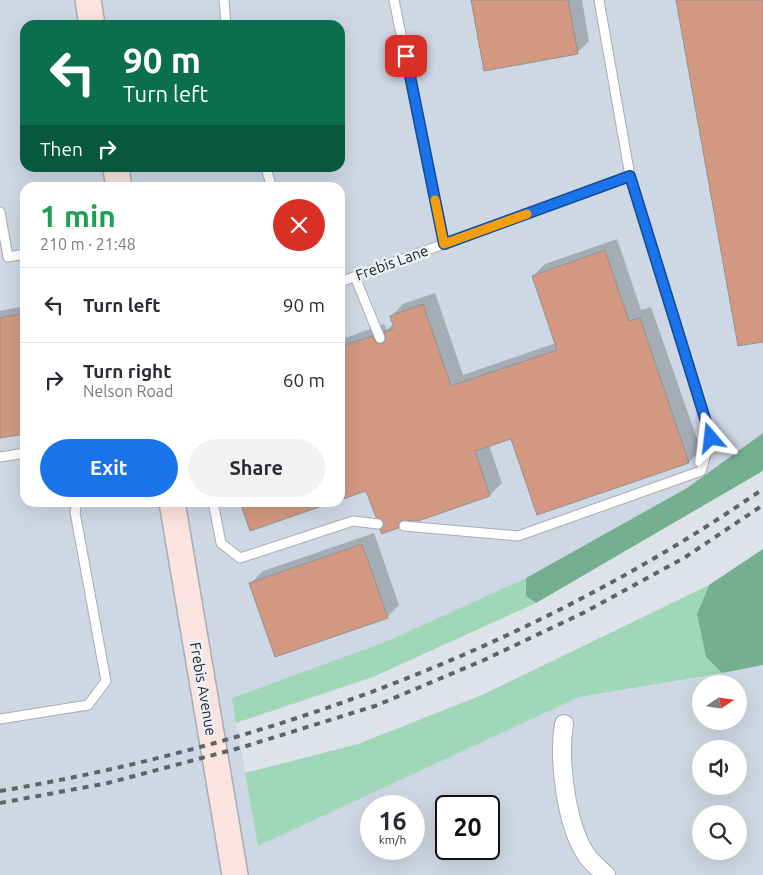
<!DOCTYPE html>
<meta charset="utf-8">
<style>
:root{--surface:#fff;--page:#f2f2f3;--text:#2b2b33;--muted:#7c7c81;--line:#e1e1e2;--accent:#1a73e8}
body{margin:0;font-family:Ubuntu,sans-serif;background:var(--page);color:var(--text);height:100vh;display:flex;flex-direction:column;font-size:19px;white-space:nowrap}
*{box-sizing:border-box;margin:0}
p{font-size:16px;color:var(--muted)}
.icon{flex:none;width:28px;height:28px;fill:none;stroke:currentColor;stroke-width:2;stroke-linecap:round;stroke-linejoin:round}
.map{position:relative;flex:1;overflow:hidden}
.sheet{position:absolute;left:20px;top:182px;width:325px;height:325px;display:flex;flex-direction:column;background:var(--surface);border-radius:15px;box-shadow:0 5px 20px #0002}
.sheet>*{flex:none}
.top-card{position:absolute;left:20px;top:20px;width:325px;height:152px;border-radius:15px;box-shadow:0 5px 20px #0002;background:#0b6e4f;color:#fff;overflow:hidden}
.needle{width:32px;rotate:77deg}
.fabs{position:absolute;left:692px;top:675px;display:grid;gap:10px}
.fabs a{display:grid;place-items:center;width:55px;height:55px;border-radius:50%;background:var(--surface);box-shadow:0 5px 20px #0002;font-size:25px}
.speed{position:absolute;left:360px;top:795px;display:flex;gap:10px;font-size:25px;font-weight:700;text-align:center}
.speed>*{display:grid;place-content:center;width:65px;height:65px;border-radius:50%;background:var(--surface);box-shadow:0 5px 20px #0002;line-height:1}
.speed small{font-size:12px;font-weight:400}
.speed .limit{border:2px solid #111;border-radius:8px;background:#fff;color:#111}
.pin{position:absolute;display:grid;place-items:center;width:42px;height:42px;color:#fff;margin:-21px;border-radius:10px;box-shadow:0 2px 8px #0006}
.me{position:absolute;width:55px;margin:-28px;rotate:343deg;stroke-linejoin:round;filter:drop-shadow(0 0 4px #0008)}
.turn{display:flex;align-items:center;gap:18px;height:105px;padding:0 20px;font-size:22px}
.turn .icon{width:65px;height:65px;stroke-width:2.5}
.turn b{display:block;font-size:35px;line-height:42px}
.then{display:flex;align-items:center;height:48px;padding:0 20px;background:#0003;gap:10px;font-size:19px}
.round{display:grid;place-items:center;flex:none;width:52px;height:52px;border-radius:26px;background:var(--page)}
.overview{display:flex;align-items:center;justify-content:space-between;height:85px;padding:0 20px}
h1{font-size:30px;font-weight:600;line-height:38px;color:#1e9e55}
.button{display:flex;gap:10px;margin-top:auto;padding:10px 20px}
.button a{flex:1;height:58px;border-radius:30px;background:var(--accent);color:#fff;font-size:20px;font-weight:600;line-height:58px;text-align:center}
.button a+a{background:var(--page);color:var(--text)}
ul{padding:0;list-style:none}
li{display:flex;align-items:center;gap:15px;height:75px;padding:0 20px;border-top:1px solid var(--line)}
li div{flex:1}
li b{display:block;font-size:19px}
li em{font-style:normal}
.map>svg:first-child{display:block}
.built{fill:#ced8e4;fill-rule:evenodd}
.green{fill:#9fd7b8}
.forest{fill:#74af8f}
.shadow{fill:#0003}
.building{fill:#d39881;stroke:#97908d}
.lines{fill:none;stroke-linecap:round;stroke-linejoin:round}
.service-casing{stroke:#a8acb2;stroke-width:11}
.minor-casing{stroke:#a8acb2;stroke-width:20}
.secondary-casing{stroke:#a8acb2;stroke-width:28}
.service{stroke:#fff;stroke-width:9}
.minor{stroke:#fff;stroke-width:18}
.secondary{stroke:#fbe3e0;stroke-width:25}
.rail{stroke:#606366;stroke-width:4;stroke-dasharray:6 6;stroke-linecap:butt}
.route-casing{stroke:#114b97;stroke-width:12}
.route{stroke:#1a73e8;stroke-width:9}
.slow{stroke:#f59e0b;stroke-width:9}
.labels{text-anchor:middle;stroke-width:5;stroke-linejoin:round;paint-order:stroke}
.street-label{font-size:15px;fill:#202224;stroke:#ebf0f6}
</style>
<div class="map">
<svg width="763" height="875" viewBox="0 0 763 875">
<rect width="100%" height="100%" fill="#dee3e9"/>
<path class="built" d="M0,0h763v433l-76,55 -161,90 -136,62 -158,58 26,147 321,-148 184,-32v210h-763zM25,25h315v143h-315zM25,188h315v314h-315zM701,684h38v37h-38zM701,749h38v37h-38zM371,806h43v43h-43zM446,806h43v43h-43zM701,814h38v37h-38z"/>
<g class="green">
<path d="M526,578v18l10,7 -163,74 -137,46 -4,-25 158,-58z"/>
<path d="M709,585l-12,29 9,42 16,17 -143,24 -321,149 -13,-73 113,-29 124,-49z"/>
</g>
<g class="forest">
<path d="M763,433v37l-2,2 -225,131 -10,-7v-18l161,-90z"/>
<path d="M763,549v116l-41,8 -16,-16 -9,-43 12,-29z"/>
</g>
<g class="shadow">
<path d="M472,0h110l7,41 -12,12z"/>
<path d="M617,239l24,71 10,-3 50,143 -12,12 -151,52 -27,-77 -22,8 13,38 -12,12 -85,24 -8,8 -11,-5 -19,-33 -27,10v-159l44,-16 3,6 7,-7 -3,-7 12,-12 32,-11 28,82 93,-32 -23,-67 12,-12z"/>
<path d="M25,306v126l-25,5v-126z"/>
<path d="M374,533l25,72 -12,12 -136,-34 12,-12z"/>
</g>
<g class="building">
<path d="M471,0h97l10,54 -94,17z"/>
<path d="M676,0h87v342l-25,4z"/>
<path d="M605,250l24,71 11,-3 49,145 -152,52 -26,-76 -36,12 15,45 -72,25 -16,-1 -4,8 -16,6 -2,-4 4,-8 -8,-5 -10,-26 -26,9v-153l32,-11 5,7 6,1 3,-6 -2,-6 10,-4 -4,-12 33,-12 28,82 106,-36 -25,-74z"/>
<path d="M25,313v121l-25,4v-120z"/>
<path d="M240,502h85v3l-75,26z"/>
<path d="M362,544l26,74 -113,39 -26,-74z"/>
</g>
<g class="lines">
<g class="service-casing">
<g id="service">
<path d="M224,0l2,25"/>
<path d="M394,0l50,244"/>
<path d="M266,168l6,20"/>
<path d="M0,212l8,45 17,-3"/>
<path d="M355,277l25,61"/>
<path d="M340,282l290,-106 -31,-176"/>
<path d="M0,457l25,-4"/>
<path d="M213,502l8,41 19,15 113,-37 25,3"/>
<path d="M404,526l114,10 183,-65 10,-33 -81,-262"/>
<path d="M0,719l88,-14 18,-24 -31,-169 2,-10"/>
</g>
</g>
<g class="minor-casing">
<path id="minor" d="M564,724c-6,35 2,102 23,132 5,7 13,13 19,19"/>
</g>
<g class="secondary-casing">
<g id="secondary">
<path d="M88,0l4,25"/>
<path d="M116,168l3,20"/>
<path d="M172,502l63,373"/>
</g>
</g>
<use href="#service" class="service"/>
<use href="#minor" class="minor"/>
<use href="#secondary" class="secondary"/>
<g class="rail">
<path d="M0,791c272,-46 536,-145 763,-302"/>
<path d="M0,803l108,-20 135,-36 132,-41 109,-46 99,-47 101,-55 79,-53"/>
</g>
</g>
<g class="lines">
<g class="route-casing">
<path id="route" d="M406,56l38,188 186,-68 81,262"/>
</g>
<use href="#route" class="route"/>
<path class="slow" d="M435,200l9,44 83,-30"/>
</g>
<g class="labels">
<g class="street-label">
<text transform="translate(392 263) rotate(-20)" y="5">Frebis Lane</text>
<text transform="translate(203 689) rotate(80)" y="5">Frebis Avenue</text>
</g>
</g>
</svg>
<div class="fabs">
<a><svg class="needle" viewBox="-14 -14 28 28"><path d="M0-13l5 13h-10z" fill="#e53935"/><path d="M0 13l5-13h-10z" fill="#7c7c81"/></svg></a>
<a><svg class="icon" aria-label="sound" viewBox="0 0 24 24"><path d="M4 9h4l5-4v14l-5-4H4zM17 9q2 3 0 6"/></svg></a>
<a><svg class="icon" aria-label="search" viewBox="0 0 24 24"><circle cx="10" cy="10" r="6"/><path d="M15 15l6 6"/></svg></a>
</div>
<div class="speed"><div>16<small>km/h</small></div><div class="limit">20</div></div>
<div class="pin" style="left:406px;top:56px;background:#d93025"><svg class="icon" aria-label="arrive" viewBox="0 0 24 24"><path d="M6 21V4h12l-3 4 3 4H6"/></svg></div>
<svg class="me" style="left:711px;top:438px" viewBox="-20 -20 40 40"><path d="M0-17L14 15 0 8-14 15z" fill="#1a73e8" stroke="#fff" stroke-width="4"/></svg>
<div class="top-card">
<div class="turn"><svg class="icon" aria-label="left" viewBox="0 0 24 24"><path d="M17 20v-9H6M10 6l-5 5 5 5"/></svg><div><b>90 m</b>Turn left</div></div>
<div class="then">Then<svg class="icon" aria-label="right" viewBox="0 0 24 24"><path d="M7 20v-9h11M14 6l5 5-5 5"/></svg></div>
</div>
<section class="sheet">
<div class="overview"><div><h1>1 min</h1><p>210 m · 21:48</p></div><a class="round" style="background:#d93025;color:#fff"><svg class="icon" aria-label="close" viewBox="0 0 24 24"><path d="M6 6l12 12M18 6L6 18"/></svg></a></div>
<ul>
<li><svg class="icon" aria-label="left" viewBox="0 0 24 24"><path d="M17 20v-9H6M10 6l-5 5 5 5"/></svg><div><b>Turn left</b></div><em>90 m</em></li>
<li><svg class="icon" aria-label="right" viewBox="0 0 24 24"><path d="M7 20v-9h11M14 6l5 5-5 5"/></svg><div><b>Turn right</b><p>Nelson Road</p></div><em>60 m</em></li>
</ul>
<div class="button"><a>Exit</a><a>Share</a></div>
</section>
</div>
